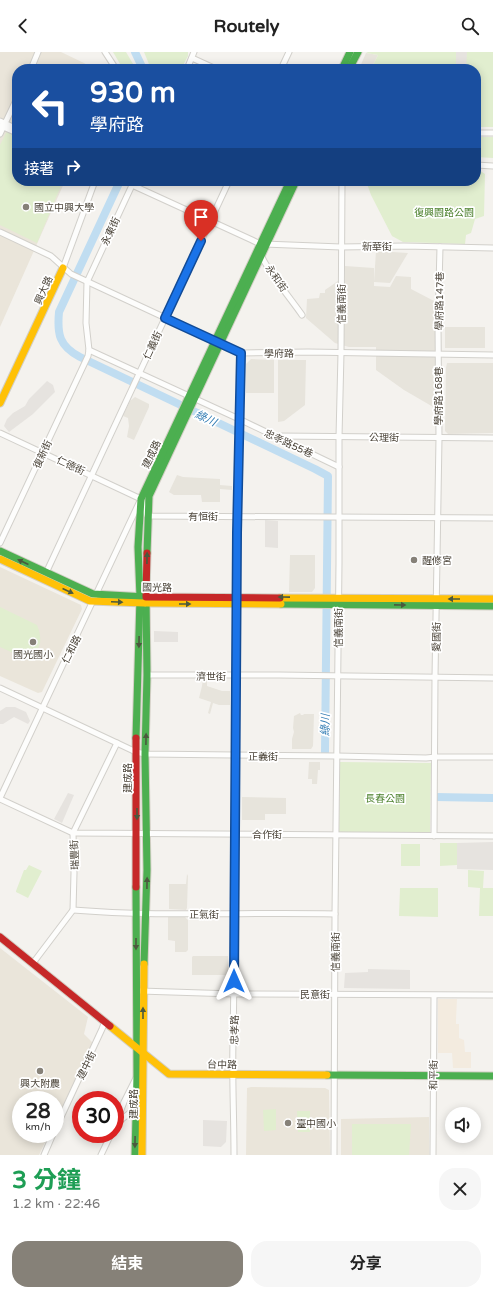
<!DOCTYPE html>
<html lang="zh-TW">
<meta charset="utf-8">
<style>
:root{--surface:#fff;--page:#f6f6f6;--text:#222;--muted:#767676;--accent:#868178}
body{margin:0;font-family:"Varela Round","Noto Sans TC",sans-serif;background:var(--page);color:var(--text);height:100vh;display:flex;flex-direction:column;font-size:15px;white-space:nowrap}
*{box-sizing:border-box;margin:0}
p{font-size:13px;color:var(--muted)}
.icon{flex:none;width:22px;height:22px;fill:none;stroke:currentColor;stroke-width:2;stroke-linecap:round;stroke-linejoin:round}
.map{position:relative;height:1103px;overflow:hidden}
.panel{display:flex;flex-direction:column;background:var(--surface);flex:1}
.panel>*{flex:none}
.top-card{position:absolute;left:12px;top:12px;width:469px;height:122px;border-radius:16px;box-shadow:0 2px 10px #0003;background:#1a4fa0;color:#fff;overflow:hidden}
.controls{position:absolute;left:445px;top:1055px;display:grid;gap:8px}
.controls a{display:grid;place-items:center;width:36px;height:36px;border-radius:50%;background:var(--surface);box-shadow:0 2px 10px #0003;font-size:20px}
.speed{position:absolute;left:12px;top:1039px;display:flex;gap:8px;font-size:20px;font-weight:700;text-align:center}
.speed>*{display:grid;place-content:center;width:52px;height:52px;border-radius:50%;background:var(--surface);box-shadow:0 2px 10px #0003;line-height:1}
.speed small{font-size:10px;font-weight:400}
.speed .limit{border:6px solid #d22;background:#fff;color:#111}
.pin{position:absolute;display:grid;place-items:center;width:34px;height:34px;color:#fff;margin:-41px -17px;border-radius:50% 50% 50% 0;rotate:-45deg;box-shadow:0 0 4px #0007}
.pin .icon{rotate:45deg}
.me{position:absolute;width:44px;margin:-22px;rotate:0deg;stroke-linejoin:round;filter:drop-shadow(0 0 3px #0008)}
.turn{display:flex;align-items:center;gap:14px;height:84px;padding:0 12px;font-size:18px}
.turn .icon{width:52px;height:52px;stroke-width:2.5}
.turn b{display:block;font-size:28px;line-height:34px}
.then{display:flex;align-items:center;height:38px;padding:0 12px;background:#0003;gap:8px;font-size:15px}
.round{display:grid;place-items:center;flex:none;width:42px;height:42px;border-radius:16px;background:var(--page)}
.summary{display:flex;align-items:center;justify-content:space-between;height:68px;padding:0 12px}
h1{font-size:24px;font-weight:700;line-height:30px;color:#1e9e55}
.action{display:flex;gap:8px;margin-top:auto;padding:8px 12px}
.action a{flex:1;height:46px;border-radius:16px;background:var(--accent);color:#fff;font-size:16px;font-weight:700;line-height:46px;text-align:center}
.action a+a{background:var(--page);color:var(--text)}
header{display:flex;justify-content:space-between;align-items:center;height:52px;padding:0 12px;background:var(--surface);font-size:18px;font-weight:700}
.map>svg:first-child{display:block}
.residential{fill:#e7e4dc}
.commercial{fill:#f3ebdf}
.education{fill:#eae5da}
.green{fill:#e1eecf}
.parking{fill:#e6e3df}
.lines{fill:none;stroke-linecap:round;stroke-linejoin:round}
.river{stroke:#c0ddf1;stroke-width:8}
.street-casing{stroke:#d2d0cb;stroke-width:7}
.fast-casing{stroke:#d3cfc5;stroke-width:9}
.slow-casing{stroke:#d3cfc5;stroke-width:9}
.jam-casing{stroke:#d3cfc5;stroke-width:9}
.street{stroke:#fdfdfc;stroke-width:5}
.fast{stroke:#4caf50;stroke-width:7}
.slow{stroke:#ffc107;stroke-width:7}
.jam{stroke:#c62828;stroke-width:7}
.oneway{fill:#4b593e}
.route-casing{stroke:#114b97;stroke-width:10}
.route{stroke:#1a73e8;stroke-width:7}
.poi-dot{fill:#868178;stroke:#fff;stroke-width:1.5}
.labels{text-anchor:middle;stroke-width:3.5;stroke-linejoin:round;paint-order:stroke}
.poi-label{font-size:10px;fill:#4b4439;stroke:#fff;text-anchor:start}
.park-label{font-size:10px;fill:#4a7f2a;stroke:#fff}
.street-label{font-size:10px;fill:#4b4439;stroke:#fff}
.water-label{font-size:11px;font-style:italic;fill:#2e7ab2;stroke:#fff}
</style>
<header><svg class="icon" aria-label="back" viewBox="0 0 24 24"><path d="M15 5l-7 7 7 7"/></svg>Routely<svg class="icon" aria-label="search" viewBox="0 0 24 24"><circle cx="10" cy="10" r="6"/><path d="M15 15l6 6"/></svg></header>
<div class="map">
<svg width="493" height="1103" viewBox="0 0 493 1103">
<rect width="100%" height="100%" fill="#f4f2ee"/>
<g class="residential">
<path d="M366,1l12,2 -7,14h-12z"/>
<path d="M376,199l32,2 -18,30 -16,-1z"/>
<path d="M345,214l29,2v18l16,1 6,-11 15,1v12l25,13 -1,106 -31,-18 -28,-20v-23h-27l-14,-4 -29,-25 1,-19 12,-1 1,-5h5v-3l13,-9 7,-1z"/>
<rect x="445" y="275" width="40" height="21"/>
<path d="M251,307l23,1v33h-28v-29z"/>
<path d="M278,308h28l-1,45 -21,16 -6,1z"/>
<path d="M447,311h46v70l-45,1 -3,-3 1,-63z"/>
<path d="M135,345l14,7v3l-15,33 -7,-3 2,-11 -1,-8 -5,-2 7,-15z"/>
<path d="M177,423l6,2 37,2v6l12,1v4l-12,-1v13h-18l-1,-7h-27l-5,-3z"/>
<path d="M290,503h25v33l-3,4h-23z"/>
<path d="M203,627h4v7l15,5h8v14h-11l-6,-2 -3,11 -2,-1 3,-11 -12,-4 3,-12z"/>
<path d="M300,661l1,2h3l-1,-1h11l-1,32 -2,3h-19v-10l2,-7 -1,-4 1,-12z"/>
<path d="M309,710h11v8h-2l-1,14h-5v-5h-4z"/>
<path d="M242,745l44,1v16h-21v6h-23z"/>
<path d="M187,822l1,2 -1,32 -1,2 -17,-1v-25h17z"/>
<path d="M168,865h17l3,3v30l-2,2h-11v-11l-7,-1z"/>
<path d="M193,904h35v19h-36v-18z"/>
</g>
<path class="commercial" d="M438,947h19l-1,20v5h3v14l5,2 1,12h6v16h-18l-1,-15h-14z"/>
<g class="education">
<path d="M0,0h61l23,11 9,6h-76v112h48l-65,146z"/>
<path d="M0,515l81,38 1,4 -40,83 -4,1 -38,-17z"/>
<path d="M0,896l88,69 -4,17 9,9 -38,79v-22h-34v34h28l-10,21h-39z"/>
<path d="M251,1035l74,1 4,2 1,65h-84l1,-67z"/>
<path d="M429,1065v38h-88v-36z"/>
</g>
<g class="green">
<path d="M113,0h13l10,17h-13z"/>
<path d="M144,0h44v4l-7,13h-30z"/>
<path d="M368,0h125v75h-17v-58h-105l7,-14 -12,-2z"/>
<path d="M7,79l10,5v45h46l-26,62 -37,-18v-80z"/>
<path d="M476,85h17v21l-17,-1z"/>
<path d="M476,116l9,6 -1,42 -9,3 -4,14 -5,2 -1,9 -62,-2 -11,-6 -21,-41 -5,-14h110z"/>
<path d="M0,555l37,18c5,12 6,26 -9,30l4,2 -1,4 -31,-14z"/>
<path d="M340,710l91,1 -1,70 -91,-1z"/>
<path d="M440,791h17v22l-17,1z"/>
<rect x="401" y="792" width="19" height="22"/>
<path d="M29,813l13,6 -14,27 -12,-6v-1l8,-21h2z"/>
<path d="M468,818l16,1 -1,17h10v28h-14l1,-28 -12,-1z"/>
<path d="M400,836h38v29l-39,-1z"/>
<path d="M276,1057v21l-12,1 -1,-21z"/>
<path d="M297,1059h13v21h-12z"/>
<path d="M352,1072h59l-2,31h-57z"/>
</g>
<g class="parking">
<path d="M456,0h11l-1,17h-10z"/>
<path d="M47,329l6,4 2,7 -22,22 -24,18 -5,-6 3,-7 6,-6 12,-7 4,-7z"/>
<path d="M265,468l13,1v27l-13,-1z"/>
<path d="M154,579l24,1v10h-24z"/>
<path d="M6,655h9l11,5 4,9 -2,3 -14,-7 -11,7h-3v-13z"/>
<path d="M68,741l6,2 -12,28 -8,-4z"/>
<path d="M493,790v28l-36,-1v-26z"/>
<path d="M368,917l42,1v19l-66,-1 1,-15 23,-1z"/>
<path d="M203,1068l24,1 -1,21 -5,5 -18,-1z"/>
</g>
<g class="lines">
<g class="river">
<path d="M135,0l8,17"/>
<path d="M120,129l-61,131c-2,22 0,34 21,45l235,112 13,7 -3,276"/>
<path d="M435,745l58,1"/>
</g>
<g class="street-casing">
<g id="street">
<path d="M105,0l11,17"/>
<path d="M192,6l24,11"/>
<path d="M31,17l7,-17"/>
<path d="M187,17l7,-17"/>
<path d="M281,17l8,-17"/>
<path d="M0,69l17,8"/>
<path d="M1,74l16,7"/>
<path d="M476,81h17"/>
<path d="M0,82l17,-36"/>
<path d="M476,113l17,1"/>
<path d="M132,133l120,55 8,4v2"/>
<path d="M0,180l51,24 20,18 170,79 67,-1 185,3"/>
<path d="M264,192l77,3 63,-1 89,2"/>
<path d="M261,202c2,11 33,49 41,61"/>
<path d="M63,216l32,-87"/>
<path d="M89,298l150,69 100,48"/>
<path d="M0,381l141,66"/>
<path d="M278,384l215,2"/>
<path d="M142,449l5,15 346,2"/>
<path d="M0,491l88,-187 1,-6 -3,-27 1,-41 47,-101"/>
<path d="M46,521l183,-392"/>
<path d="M147,623h132l214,3"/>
<path d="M0,636l136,64 9,2 192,2 89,2 10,-1h57"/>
<path d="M0,746l139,-295"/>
<path d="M0,747l73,34 420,3"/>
<path d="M434,784l1,-159 4,-239 -1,-113 2,-78"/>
<path d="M73,858c87,7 175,2 262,4"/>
<path d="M33,911l40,-53 1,-37 -1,-40 44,-90"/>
<path d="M140,939l94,3 259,1"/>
<path d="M117,1071l19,-15 1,2"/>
<path d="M115,1073l9,-23 12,-24"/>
<path d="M55,1078l47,-101 3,-8"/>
<path d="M44,1103l9,-21"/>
<path d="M101,1103l10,-21"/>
<path d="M234,1103c0,-38 -2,-75 -1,-113 4,-230 2,-459 8,-689"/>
<path d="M334,1103l1,-241 4,-351v-126l2,-84 1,-172"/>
<path d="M433,1103l1,-159"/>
</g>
</g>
<g class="fast-casing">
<g id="fast">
<path d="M342,17l8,-17"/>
<path d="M349,17l9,-17"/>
<path d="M0,499l93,43 53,3 1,78 -2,79 2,116 -3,94"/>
<path d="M147,501l2,-57 147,-315"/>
<path d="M140,545l-2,-50 3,-48 149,-318"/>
<path d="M281,552l212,2"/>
<path d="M136,686l4,-141"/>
<path d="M327,1023l166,1"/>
<path d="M135,1103l2,-80 -1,-188"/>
</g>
</g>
<g class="slow-casing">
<g id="slow">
<path d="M0,351l63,-135"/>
<path d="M0,507l90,42 54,2"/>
<path d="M280,546l213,1"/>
<path d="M146,551l135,1"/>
<path d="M110,974l59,48 158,1"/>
<path d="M142,1103l2,-191"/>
</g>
</g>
<g class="jam-casing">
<g id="jam">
<path d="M147,501l-1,44 134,1"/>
<path d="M136,686v149"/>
<path d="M0,885l110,89"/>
</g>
</g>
<use href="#street" class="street"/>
<use href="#fast" class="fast"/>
<use href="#slow" class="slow"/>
<use href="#jam" class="jam"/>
</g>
<defs><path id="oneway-solid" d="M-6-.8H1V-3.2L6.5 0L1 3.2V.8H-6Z"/></defs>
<g class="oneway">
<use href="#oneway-solid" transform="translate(147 506) rotate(-89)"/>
<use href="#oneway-solid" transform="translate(23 510) rotate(-155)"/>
<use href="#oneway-solid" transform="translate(68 539) rotate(25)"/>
<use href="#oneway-solid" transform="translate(284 545) rotate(-179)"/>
<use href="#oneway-solid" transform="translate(454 547) rotate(180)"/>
<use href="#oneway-solid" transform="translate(117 550) rotate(2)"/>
<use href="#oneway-solid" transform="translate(185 552)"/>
<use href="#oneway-solid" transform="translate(400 553) rotate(1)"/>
<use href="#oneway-solid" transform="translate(139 590) rotate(91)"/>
<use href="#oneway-solid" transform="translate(146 687) rotate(-89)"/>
<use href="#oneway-solid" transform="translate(137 762) rotate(90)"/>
<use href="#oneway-solid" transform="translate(147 831) rotate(-89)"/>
<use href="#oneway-solid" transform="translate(136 892) rotate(90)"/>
<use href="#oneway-solid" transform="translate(143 961) rotate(-90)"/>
<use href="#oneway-solid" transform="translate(135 1090) rotate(91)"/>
</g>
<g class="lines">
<g class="route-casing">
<path id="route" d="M201,189l-36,77 76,35 -4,180 -3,448"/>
</g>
<use href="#route" class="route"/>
</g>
<g class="poi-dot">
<circle cx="26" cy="155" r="4"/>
<circle cx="414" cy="508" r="4"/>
<circle cx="33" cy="590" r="4"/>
<circle cx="40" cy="1019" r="4"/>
<circle cx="288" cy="1071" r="4"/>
</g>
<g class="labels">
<g class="poi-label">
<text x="34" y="159">國立中興大學</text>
<text x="422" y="512">醒修宮</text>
<text x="33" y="606" text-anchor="middle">國光國小</text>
<text x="40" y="1035" text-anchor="middle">興大附農</text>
<text x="296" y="1075">臺中國小</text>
</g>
<g class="park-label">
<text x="444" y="164">復興園路公園</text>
<text x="385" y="750">長春公園</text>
</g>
<g class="street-label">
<text transform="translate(110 179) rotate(-65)" y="4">永東街</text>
<text x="377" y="198">新華街</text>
<text transform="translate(277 226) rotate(55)" y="4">永和街</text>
<text transform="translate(43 238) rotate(-66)" y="4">興大路</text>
<text transform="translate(439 249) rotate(-89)" y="4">學府路147巷</text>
<text transform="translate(341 252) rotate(-90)" y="4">信義南街</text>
<text transform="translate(152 293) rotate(-65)" y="4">仁義街</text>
<text transform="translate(279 301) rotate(-1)" y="4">學府路</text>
<text transform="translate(438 344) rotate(-90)" y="4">學府路168巷</text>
<text transform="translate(384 385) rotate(1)" y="4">公理街</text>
<text transform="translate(289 391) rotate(25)" y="4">忠孝路55巷</text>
<text transform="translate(42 402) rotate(-65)" y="4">復新街</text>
<text transform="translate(151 402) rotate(-65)" y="4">建成路</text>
<text transform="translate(71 413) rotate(25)" y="4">仁德街</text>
<text x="203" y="468">有恒街</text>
<text transform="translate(157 535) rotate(1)" y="4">國光路</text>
<text transform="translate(338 576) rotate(-90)" y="4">信義南街</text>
<text transform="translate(436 585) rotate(-89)" y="4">愛國街</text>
<text transform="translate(71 597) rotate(-63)" y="4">仁和路</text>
<text x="211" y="628">濟世街</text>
<text x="263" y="708">正義街</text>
<text transform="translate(127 726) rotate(-90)" y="4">建成路</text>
<text x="267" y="786">合作街</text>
<text transform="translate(74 803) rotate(-92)" y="4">瑞豐街</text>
<text x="204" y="866">正氣街</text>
<text transform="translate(335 900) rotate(-90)" y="4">信義南街</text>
<text x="315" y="946">民意街</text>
<text transform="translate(234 978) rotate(-89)" y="4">忠孝路</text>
<text transform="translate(222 1012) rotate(1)" y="4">台中路</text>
<text transform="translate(86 1013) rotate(-64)" y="4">建中街</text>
<text transform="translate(433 1023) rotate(-89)" y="4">和平街</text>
<text transform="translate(133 1052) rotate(-90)" y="4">建成路</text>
</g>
<g class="water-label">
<text transform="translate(206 366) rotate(26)" y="4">綠川</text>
<text transform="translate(325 673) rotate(-89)" y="4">綠川</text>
</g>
</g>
</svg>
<div class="controls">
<a><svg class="icon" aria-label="sound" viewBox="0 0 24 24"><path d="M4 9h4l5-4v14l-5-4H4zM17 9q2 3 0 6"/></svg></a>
</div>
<div class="speed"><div>28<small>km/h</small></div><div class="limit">30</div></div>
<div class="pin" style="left:201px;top:189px;background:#d93025"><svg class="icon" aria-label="arrive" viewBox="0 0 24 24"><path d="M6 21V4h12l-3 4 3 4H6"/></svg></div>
<svg class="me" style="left:234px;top:929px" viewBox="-20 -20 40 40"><path d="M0-17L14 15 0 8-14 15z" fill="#1a73e8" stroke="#fff" stroke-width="4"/></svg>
<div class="top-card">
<div class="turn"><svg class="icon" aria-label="left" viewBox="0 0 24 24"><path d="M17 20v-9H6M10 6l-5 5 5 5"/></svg><div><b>930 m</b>學府路</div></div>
<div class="then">接著<svg class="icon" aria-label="right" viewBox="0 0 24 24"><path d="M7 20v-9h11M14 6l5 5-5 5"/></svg></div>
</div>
</div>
<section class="panel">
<div class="summary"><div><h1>3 分鐘</h1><p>1.2 km · 22:46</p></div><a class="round"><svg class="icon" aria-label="close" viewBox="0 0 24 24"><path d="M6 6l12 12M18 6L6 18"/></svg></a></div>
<div class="action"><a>結束</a><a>分享</a></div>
</section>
